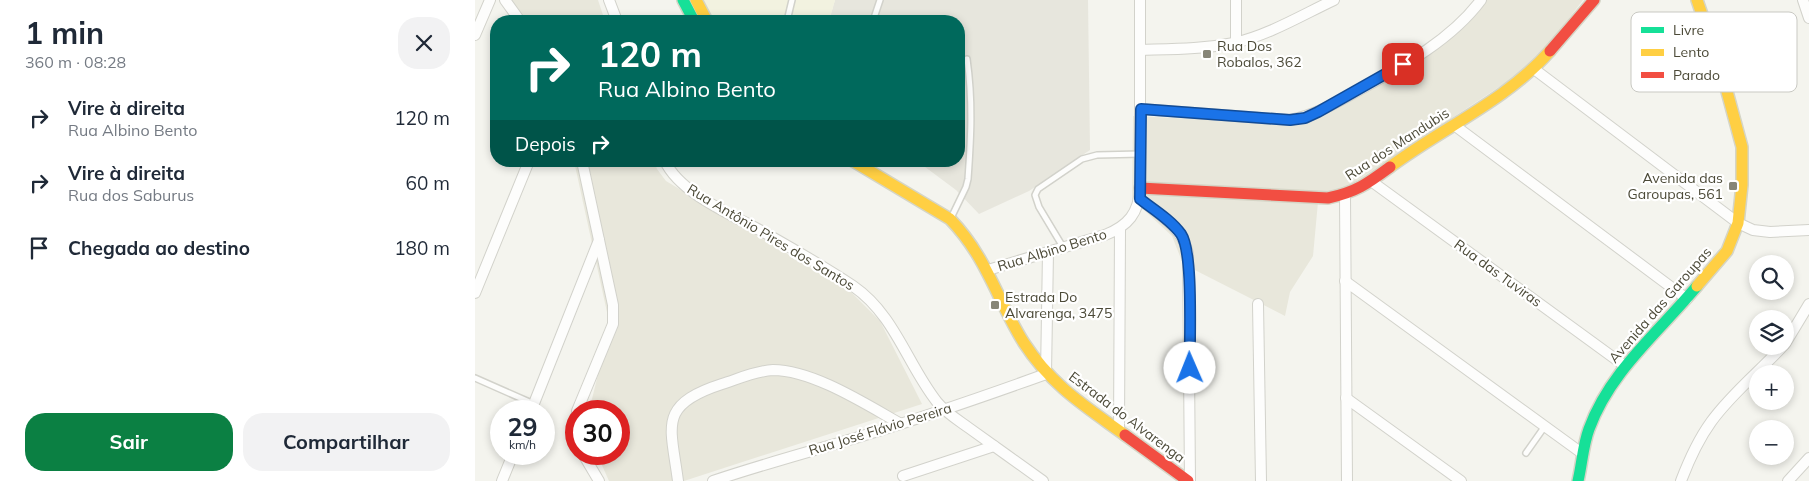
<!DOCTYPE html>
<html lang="pt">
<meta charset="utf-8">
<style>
:root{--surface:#fff;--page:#f2f2f3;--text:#1f2937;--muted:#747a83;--accent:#0b8043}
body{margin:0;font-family:Mulish,sans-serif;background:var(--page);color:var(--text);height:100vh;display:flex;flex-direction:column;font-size:19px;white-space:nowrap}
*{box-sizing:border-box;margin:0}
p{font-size:16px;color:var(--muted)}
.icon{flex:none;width:28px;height:28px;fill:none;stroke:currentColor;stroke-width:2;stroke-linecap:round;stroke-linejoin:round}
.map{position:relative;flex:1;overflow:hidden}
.drawer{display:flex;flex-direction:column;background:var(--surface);width:475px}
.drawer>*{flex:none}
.guide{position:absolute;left:15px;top:15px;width:475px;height:152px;border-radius:20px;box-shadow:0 2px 8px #0003;background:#00695c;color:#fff;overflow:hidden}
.buttons{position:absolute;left:1274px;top:255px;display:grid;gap:10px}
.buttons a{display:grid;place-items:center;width:45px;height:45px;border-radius:50%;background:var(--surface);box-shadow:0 2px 8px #0003;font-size:25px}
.speed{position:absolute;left:15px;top:400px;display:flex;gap:10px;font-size:25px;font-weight:700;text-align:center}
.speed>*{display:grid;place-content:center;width:65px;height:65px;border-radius:50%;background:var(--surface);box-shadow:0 2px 8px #0003;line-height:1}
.speed small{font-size:12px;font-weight:400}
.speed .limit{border:8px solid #d22;background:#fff;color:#111}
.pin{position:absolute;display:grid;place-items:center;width:42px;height:42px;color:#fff;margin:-21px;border-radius:10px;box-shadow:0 2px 8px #0006}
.me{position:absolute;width:55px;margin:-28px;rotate:359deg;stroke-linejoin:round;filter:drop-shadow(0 0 4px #0008)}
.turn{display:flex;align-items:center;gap:18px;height:105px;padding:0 25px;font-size:22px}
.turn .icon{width:65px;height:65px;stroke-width:2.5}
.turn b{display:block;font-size:35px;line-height:42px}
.then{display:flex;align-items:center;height:48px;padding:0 25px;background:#0003;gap:10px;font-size:19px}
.round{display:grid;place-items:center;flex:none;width:52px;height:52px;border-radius:20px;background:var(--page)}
.head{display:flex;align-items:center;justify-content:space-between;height:85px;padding:0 25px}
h1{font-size:30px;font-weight:700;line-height:38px}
.cta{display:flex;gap:10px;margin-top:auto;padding:10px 25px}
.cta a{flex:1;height:58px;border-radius:20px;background:var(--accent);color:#fff;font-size:20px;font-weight:700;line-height:58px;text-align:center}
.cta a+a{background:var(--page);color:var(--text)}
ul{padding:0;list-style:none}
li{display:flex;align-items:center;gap:15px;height:65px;padding:0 25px}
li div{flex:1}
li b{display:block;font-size:19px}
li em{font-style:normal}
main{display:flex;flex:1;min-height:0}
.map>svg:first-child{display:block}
.residential{fill:#e8e7db}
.industrial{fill:#e7e6dd}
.education{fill:#f2f2e0}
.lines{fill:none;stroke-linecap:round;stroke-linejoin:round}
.lane-casing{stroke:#d2d2cb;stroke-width:8}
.street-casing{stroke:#d2d2cb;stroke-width:12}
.fast-casing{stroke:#d5d5c6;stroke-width:14}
.slow-casing{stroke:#d5d5c6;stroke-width:14}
.jam-casing{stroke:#d5d5c6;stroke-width:14}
.lane{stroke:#fdfdfc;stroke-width:5}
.street{stroke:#fdfdfc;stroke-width:10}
.fast{stroke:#16e098;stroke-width:11}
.slow{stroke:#ffcf43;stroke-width:11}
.jam{stroke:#f24e42;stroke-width:11}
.route-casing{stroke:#114b97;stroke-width:12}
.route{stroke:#1a73e8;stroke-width:9}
.poi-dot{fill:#878678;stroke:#fff;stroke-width:2}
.labels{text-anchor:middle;stroke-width:4.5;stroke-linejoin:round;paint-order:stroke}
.poi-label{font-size:14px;fill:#4c4a38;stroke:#fff;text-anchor:start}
.street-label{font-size:14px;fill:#4c4a38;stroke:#fff}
.key{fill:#fff;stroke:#c9c9c3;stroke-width:1}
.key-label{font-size:14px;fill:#4c4a38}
</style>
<main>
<section class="drawer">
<div class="head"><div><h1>1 min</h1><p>360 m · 08:28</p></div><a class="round"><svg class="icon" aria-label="close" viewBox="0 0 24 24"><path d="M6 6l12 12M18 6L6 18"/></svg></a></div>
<ul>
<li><svg class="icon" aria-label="right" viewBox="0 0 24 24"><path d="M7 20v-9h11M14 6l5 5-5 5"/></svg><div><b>Vire à direita</b><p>Rua Albino Bento</p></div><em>120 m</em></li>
<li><svg class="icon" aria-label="right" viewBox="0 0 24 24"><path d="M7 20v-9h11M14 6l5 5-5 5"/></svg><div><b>Vire à direita</b><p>Rua dos Saburus</p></div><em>60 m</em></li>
<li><svg class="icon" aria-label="arrive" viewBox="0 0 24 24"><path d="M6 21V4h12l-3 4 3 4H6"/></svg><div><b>Chegada ao destino</b></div><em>180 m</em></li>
</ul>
<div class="cta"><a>Sair</a><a>Compartilhar</a></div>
</section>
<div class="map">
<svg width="1334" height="481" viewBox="0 0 1334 481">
<rect width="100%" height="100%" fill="#f4f4ee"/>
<g class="residential">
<path d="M25,0h98l7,21h-92z"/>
<path d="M1005,0h103l-49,64 -185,122 -31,16 -5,54 -23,36 -5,24 -102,-52 -11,-28 -40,-37 1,-83 166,8 117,-64z"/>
<path d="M99,161h80l3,8 9,12 185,111 29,29 42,83 -238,77h-75l-12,-27h22v-43h-30l21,-85z"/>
</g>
<path class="industrial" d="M360,0h253l2,150 -61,41 -50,23 -23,-24 -39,-29h42v-140h-130z"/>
<path class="education" d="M228,0h132l-6,21h-115z"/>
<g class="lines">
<g class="lane-casing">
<g id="lane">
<path d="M312,21l5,-21"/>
<path d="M398,21l7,-21"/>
<path d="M477,216l14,-29 2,-8c3,-42 5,-78 -1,-120"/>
<path d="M588,247l-24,-40 -4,-12 3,-6 44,-30 15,-4 44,-1"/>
<path d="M0,378l59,26"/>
<path d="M1051,453l19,-27"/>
</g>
</g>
<g class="street-casing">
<g id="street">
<path d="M30,0l15,21"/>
<path d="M134,0l8,21"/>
<path d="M761,0v42"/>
<path d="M1328,0l6,18"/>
<path d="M0,35l15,-35"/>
<path d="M666,50c31,-1 62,-1 93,-7 35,-8 68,-28 100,-43"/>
<path d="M1059,69l204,154 15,7 17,2 39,-2"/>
<path d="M666,109l149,11c27,-5 49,-19 73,-32 42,-23 89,-49 118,-88"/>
<path d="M979,125l233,174"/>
<path d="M190,161c15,33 70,55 100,72 30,17 60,34 88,53 42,29 54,78 84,116 8,10 21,18 32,26 25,18 49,35 74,53"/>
<path d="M896,181l254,185"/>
<path d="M870,196l2,285"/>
<path d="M665,199c19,16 42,28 48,54l2,228"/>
<path d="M513,270l117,-35c23,-9 34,-22 35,-47v-188"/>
<path d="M870,281l238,173"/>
<path d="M0,293l54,-132"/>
<path d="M783,304l3,177"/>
<path d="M1310,344l24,-40"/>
<path d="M871,398l115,83"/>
<path d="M56,411l68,-171"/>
<path d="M102,411l36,-87v-19l-31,-144"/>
<path d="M101,416v11"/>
<path d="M644,431l1,-202"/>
<path d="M108,454l16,27"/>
<path d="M428,476l91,-30"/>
<path d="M27,481l11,-27"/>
<path d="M203,481c-7,-55 -21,-76 44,-97 16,-5 33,-13 51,-14 40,0 94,35 128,54"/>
<path d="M238,481c50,-17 100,-30 149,-45 62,-19 123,-40 184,-62l2,-122"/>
<path d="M1206,481c8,-21 17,-41 30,-59 20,-28 48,-50 72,-76"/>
<path d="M1313,481l21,-23"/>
</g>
</g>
<g class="fast-casing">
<g id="fast">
<path d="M208,0l11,21"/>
<path d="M1103,481c4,-17 5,-36 11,-52 21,-58 70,-97 108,-143"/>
</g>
</g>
<g class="slow-casing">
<g id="slow">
<path d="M221,0l11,21"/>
<path d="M1222,0l25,73 20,74v38l-4,38 -11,28 -30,35"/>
<path d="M378,161l97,58c37,38 47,81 74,124 28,43 61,63 101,92"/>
<path d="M915,167c52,-39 116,-66 160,-116"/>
</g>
</g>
<g class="jam-casing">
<g id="jam">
<path d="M1075,51l44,-51"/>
<path d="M665,188l188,10c28,-6 39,-14 62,-31"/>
<path d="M650,435l63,46"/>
</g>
</g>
<use href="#lane" class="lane"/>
<use href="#street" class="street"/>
<use href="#fast" class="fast"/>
<use href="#slow" class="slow"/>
<use href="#jam" class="jam"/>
</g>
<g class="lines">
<g class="route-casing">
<path id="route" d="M715,368c-1,-27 4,-115 -9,-134 -10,-14 -28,-25 -41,-35l1,-90 149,11 15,-2 13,-6 85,-48"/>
</g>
<use href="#route" class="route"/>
</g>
<g class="poi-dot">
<rect x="727" y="49" width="10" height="10" rx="2.5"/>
<rect x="1253" y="181" width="10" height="10" rx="2.5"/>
<rect x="515" y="300" width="10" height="10" rx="2.5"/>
</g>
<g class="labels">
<g class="poi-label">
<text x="742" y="51">Rua Dos<tspan x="742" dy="16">Robalos, 362</tspan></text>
<text x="1248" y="183" text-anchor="end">Avenida das<tspan x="1248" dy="16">Garoupas, 561</tspan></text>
<text x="530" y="302">Estrada Do<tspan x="530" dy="16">Alvarenga, 3475</tspan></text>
</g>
<g class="street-label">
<text transform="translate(922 144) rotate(-33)" y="5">Rua dos Mandubis</text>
<text transform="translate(296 237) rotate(31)" y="5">Rua Antônio Pires dos Santos</text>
<text transform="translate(577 250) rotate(-17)" y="5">Rua Albino Bento</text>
<text transform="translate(1023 273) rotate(36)" y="5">Rua das Tuviras</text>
<text transform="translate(1185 305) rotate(-49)" y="5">Avenida das Garoupas</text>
<text transform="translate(652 417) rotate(37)" y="5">Estrada do Alvarenga</text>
<text transform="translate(405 429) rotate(-17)" y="5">Rua José Flávio Pereira</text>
</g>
</g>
<rect x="1156" y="12" width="166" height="80" rx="8" class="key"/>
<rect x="1166" y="27" width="23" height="6" fill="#16e098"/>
<rect x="1166" y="49" width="23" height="7" fill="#ffcf43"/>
<rect x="1166" y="72" width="23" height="6" fill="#f24e42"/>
<g class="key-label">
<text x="1198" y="35">Livre</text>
<text x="1198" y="57">Lento</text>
<text x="1198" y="80">Parado</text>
</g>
</svg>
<div class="buttons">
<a><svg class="icon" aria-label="search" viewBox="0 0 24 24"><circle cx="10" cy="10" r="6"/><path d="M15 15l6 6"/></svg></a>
<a><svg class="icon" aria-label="layers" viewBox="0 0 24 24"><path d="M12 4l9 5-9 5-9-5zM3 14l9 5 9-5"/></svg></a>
<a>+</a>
<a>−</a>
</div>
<div class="speed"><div>29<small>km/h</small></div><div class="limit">30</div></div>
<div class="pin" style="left:928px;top:64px;background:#d93025"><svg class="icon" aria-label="arrive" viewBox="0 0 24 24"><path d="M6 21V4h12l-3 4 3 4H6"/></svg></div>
<svg class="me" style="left:715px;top:368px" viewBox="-20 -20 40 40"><circle r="19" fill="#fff"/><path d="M0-13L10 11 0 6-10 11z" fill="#1a73e8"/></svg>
<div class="guide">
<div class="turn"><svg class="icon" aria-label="right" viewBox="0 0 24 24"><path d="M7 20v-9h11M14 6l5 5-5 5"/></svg><div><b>120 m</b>Rua Albino Bento</div></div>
<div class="then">Depois<svg class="icon" aria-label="right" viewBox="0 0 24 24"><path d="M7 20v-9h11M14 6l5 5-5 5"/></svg></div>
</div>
</div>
</main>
